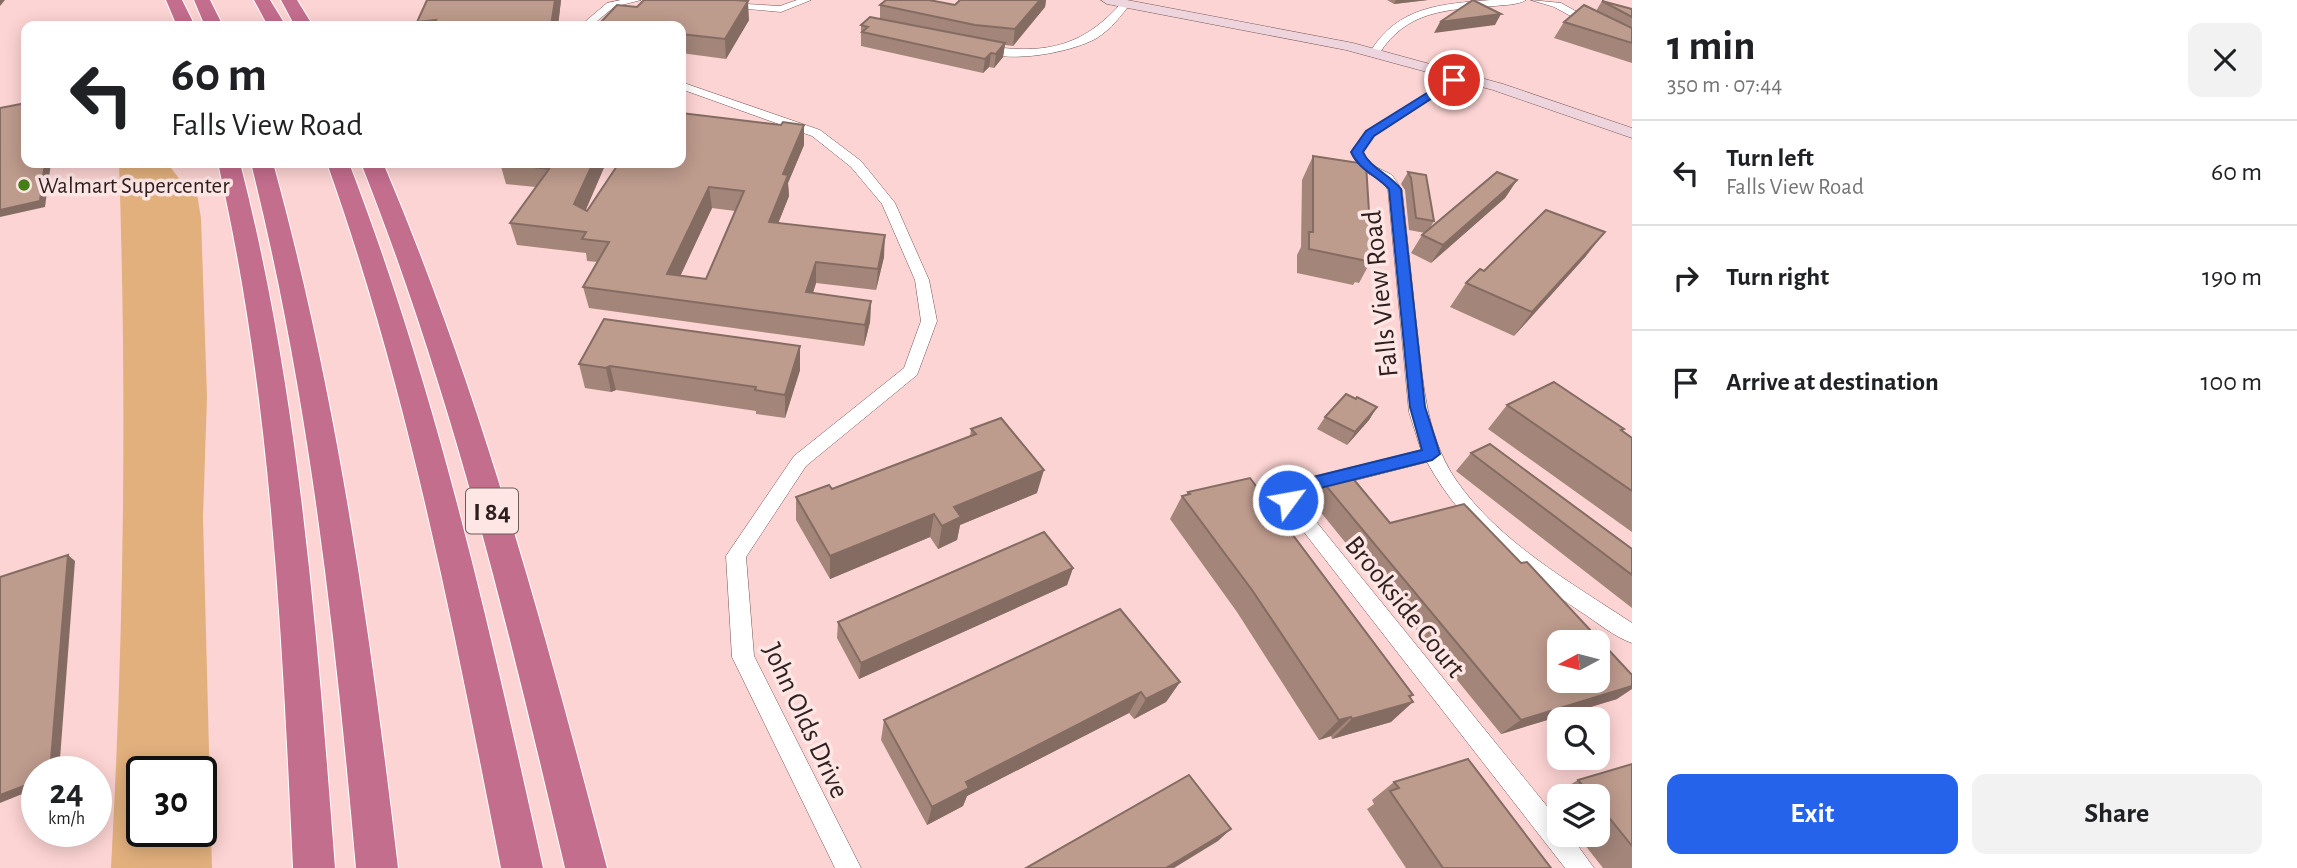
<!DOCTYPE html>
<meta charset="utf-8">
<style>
:root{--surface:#fff;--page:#f2f2f2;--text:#202124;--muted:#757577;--line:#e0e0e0;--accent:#2563eb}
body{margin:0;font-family:"Alegreya Sans",sans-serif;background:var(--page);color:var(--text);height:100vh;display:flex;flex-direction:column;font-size:26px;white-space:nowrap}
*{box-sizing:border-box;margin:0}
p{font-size:23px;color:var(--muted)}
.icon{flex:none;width:38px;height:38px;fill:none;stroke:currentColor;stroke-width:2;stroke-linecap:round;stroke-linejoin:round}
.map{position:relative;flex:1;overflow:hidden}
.details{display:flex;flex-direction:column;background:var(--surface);width:665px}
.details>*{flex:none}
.hud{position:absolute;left:21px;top:21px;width:665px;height:147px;border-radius:14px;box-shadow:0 4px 18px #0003;background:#fff;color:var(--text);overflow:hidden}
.needle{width:46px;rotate:263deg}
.fabs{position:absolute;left:1547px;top:630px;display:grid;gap:14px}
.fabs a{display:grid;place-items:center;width:63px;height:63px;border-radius:14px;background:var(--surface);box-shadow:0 4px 18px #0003;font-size:35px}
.speed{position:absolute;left:21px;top:756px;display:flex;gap:14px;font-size:35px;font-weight:700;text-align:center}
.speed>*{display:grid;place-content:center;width:91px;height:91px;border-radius:50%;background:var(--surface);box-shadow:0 4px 18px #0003;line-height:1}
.speed small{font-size:18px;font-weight:400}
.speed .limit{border:4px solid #111;border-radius:10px;background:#fff;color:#111}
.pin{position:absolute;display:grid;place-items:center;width:60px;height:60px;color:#fff;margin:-30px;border:4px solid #fff;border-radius:50%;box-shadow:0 2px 7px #0007}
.me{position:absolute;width:77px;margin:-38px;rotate:58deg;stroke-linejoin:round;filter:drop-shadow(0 0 5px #0008)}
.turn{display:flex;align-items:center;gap:24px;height:147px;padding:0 35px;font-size:32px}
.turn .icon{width:91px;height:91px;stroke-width:2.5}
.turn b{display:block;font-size:49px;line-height:60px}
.round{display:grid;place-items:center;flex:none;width:74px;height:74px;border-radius:14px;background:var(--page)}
.head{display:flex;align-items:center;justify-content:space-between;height:119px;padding:0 35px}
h1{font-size:42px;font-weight:600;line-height:52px}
.action{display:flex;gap:14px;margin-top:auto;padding:14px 35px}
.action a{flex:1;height:80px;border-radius:14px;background:var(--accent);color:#fff;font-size:28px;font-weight:600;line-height:80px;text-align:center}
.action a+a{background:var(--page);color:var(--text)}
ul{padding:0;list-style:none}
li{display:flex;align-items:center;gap:21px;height:105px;padding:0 35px;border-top:2px solid var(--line)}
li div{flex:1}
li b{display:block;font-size:26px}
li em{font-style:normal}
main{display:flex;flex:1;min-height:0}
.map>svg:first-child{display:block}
.green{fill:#e2b07d;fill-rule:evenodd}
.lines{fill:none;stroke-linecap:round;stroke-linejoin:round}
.lane-far1-casing{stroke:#755;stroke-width:6}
.lane-casing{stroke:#755;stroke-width:9}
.street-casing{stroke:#755;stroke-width:1}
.secondary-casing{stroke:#755;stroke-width:1}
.highway-casing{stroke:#fff;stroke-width:2}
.lane-far1{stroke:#fff;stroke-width:5}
.lane{stroke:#fff;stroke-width:7}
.street{fill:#fff;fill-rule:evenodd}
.secondary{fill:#edd4dd;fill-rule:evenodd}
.highway{fill:#c46e8e;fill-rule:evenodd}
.wall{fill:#a38579;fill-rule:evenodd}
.shaded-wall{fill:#846c63}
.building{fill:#bd9b8d;stroke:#846c63;stroke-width:2;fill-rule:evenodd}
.route{fill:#2563eb;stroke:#184099;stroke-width:2}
.poi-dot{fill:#457f1a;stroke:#fee6e5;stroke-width:2.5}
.labels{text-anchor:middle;stroke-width:7;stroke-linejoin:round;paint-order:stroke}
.far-poi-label{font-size:23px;fill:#2d1f1e;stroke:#fee6e5;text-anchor:start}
.shield{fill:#fee6e5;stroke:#6c5b5a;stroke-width:2}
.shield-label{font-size:26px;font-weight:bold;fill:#2d1f1e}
.street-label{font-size:28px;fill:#2d1f1e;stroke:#fee6e5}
</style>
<main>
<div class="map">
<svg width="1632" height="868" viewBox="0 0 1632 868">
<rect width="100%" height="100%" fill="#fcd4d3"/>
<path class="green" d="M119,163h48l18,23 12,8 4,24 6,179 -4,120 9,351h-101c13,-234 16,-471 8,-705zM142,772h59v59h-59z"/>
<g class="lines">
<g class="lane-far1-casing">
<path id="lane-far1" d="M1358,148l13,-16 90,-56"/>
</g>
<g class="lane-casing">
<path id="lane" d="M1360,147l-3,3 5,14"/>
</g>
<g class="street-casing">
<g id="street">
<path d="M621,0h20l-27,7 -23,19h-11l27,-23z"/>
<path d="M679,0l101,6 17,-6h14l-30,12 -97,-9z"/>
<path d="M1491,0h35c-8,5 -22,5 -32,6 -48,4 -87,4 -115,48l-9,-2c28,-46 71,-48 121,-52z"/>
<path d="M1531,0l30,3 71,39v7l-78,-42z"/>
<path d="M1123,1l8,2c-10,13 -20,26 -34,35 -26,15 -96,28 -121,10l5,-3c61,10 101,4 142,-44z"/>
<path d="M681,82l139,48 41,31 34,42 34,77 8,41 -20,54 -111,91 -60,91 8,99 107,212h-26l-103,-211 -6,-101 68,-100 110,-88 17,-47 -6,-41 -33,-76 -31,-37 -39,-31 -131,-47z"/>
<path d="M1362,160l30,15 10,15c5,44 9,88 14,132 7,54 8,111 40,158 43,62 114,102 176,143v20c-18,-6 -35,-21 -51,-31 -61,-41 -118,-84 -154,-150l-126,32 -4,4 262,323v14h11l24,33h-29l-286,-368 2,-12 7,-5 133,-33 -12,-38 -21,-222 -6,-9 -25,-14 -1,-3z"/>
</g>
</g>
<g class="secondary-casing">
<path id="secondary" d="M1101,0h26l226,43 150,41 129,44v10l-139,-48 -147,-40 -239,-46z"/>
</g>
<g class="highway-casing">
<g id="highway">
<path d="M166,0h16l13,26h-18z"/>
<path d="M194,0h16l13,26h-18z"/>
<path d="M254,0h16l16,26h-18z"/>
<path d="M281,0h16l16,26h-18z"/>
<path d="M218,163h22c59,229 77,470 95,705h-42c-11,-235 -22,-475 -75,-705z"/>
<path d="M251,163h22c64,232 97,467 125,705h-42c-21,-238 -47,-473 -105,-705z"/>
<path d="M327,163h22c88,229 141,466 194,705h-42c-47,-239 -92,-475 -174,-705z"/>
<path d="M361,163h22c97,228 161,466 224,705h-42c-56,-239 -113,-476 -204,-705z"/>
</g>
</g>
<use href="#lane-far1" class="lane-far1"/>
<use href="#lane" class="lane"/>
<use href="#street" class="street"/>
<use href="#secondary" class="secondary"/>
<use href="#highway" class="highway"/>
</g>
<g class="wall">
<path d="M561,0l-3,26h-140l-1,-4z"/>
<path d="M960,0h86l-1,7 -32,39 -8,-1 -2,12 -9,11 -5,-1 -6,6 -122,-27v-21l19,-6v-14h75z"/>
<path d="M1387,0h41l-34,4z"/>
<path d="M1602,1l30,8v54l-78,-25 10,-16 32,-11z"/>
<path d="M637,7l112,13 -23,39 -45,-6v-27h-82v-2z"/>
<path d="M804,145l-16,38 1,13 -11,27 106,34 -8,33 -60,-7 -3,10 58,8 -1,21 -6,24 -275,-38 -6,-21 15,-25 -11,-1 -1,-8 -69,-8 -7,-22 26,-36 -30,-3 -6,-21h106l-21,47 2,1zM712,208l23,3 -29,68 -26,-3z"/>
<path d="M1313,156l59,103 -13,24 -4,-1 -2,3 -56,-12v-18l4,-8 1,-67z"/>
<path d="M1408,172l26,49 -5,9 88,-50 -12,18 -74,65 -20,-10 11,-18 3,-2 -16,-3 -4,-40 -4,-6z"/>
<path d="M1586,256l-72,80 -64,-29 16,-24 18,-12z"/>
<path d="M800,346v24l-15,48 -29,-4v-3l-140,-21 -5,2 -26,-4 -6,-24z"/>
<path d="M1507,405l115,26 10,7v94l-144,-103z"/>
<path d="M1377,407l-8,13 -22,25 -30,-16 8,-12z"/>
<path d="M971,429l66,64 -77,32 -3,15 -19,9 -8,-12 -100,42 -34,-59v-23l36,-8 138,-52z"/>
<path d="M1471,453l161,96v59l-176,-137z"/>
<path d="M1322,481l68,42 227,176 -116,35 -191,-235z"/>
<path d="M1188,492l222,206 -19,24 -59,17 -1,-3 -12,4 -82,-128 -67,-93 12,-23 4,-1z"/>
<path d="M1073,568l-6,17 -208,94 -22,-41 1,-16z"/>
<path d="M1180,682l-14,20 -32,17 -5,-6 -162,83 -4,10 -36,19 -46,-85 3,-20z"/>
<path d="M1632,764v104h-29l-26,-33h21v-39h-39v17l-11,-15 30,-18z"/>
<path d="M1394,782l157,86h-145l-39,-59 7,-5 -2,-4z"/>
</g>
<g class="shaded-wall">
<path d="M0,0h5l-5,6z"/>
<path d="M555,0h6l-3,26h-7z"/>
<path d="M1040,0h6l-1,7 -32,39 2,-17z"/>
<path d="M1396,0h32l-34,4z"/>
<path d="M748,1l1,19 -23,39 -1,-20z"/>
<path d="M1501,14l-6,11 -61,8 6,-11z"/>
<path d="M1005,43l-2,14 -9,11 2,-14z"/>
<path d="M991,53l-2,14 -6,6 2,-14z"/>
<path d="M804,125v20l-16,38 1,13 -19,48 -1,-22 14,-48z"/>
<path d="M45,163h6l-6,44 -45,10v-7z"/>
<path d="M593,163h13l-27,63 -5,-22z"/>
<path d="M1517,180l-12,18 -74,65 12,-18z"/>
<path d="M709,187l3,21 -41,88 -4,-22z"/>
<path d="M1605,232l-19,24 -72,80 18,-24z"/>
<path d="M885,235l-1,22 -8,33 2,-21z"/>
<path d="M816,262v21l-10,31v-22z"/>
<path d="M871,301l-1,21 -6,24 1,-21z"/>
<path d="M800,346v24l-15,48v-23z"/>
<path d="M610,366l6,24 -5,2 -5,-24z"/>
<path d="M1377,407l-8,13 -22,25 8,-13z"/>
<path d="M1044,470l-7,23 -77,32 -3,15 -19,9 4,-23 12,-19z"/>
<path d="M934,514l-4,23 -100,42v-23z"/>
<path d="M68,555l7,6 -16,211h-9z"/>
<path d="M1073,568l-6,17 -208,94 2,-16z"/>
<path d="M1180,682l-14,20 -32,17 12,-20z"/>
<path d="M1632,686v3l-15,10 -116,35 20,-14z"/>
<path d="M1141,692l-12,21 -162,83 -4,10 -36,19 5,-18 34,-25z"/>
<path d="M1413,695l-12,11 12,-4 -22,20 -59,17 20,-20z"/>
<path d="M1351,717l-20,19 -12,4 20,-20z"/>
<path d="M37,781v7l-37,15v-8z"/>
<path d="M1231,829l-13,12 -44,27h-8z"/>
</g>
<g class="building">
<path d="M427,0h128l-4,26h-118l3,-6 -19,2z"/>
<path d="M644,0h92l12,1 -23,38 -44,-5v-8h-64l-18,-2 18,-19 20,2z"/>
<path d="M886,0h43l26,5 5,-5h80l-25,29 -40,-4 -95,-20z"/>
<path d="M1473,0l28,14 -61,8z"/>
<path d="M1602,1l30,8v8z"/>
<path d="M1584,5l48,23v15l-68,-21z"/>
<path d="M870,17l135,26 -9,11 -5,-1 -6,6 -123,-27 6,-5 -7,-2z"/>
<path d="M26,103v60h19l-5,38 -40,9v-102z"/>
<path d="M681,113l100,12 2,-3 21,3 -21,49 5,1 -19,47 116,13 -7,34 -62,-7 -10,30 65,9 -6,24 -282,-38 26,-45 -27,-3 4,-7 -76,-9 39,-54 -49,-6h93l-19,41 13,7 32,-48h62zM709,187l35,4 -38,88 -39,-5z"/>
<path d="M1313,156l53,8 6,95 -5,-1v3l-58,-12v-17h4z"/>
<path d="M1408,172l18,3 8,46 -18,-3 -5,-40z"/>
<path d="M1497,172l20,8 -74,65 -21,-10z"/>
<path d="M1546,210l59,22 -73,80 -66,-29 14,-14 4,2z"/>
<path d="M604,319l196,27 -15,49 -30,-5 1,-3 -146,-21 -4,2 -27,-4z"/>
<path d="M1554,382l70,47 -3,1 11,8v53l-125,-86z"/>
<path d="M1346,394l10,5 1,-2 20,10 -22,25 -30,-15z"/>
<path d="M1001,418l43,52 -90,37 7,10 -19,9 -8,-12 -104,42 -34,-59 33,-12 3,4 144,-55 -5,-5z"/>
<path d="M1490,444l142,105v26l-161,-122z"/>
<path d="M1350,475l40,48 74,-19 57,59 6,-1 105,113v11l-111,34 -199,-239zM1559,642h39v39h-39z"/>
<path d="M1250,478l163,217 -4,1 4,6 -61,17 -1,-2 -12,3 -87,-130 -70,-94 8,-2 -2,-2z"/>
<path d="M1044,532l29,36 -212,95 -23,-41z"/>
<path d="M68,555l-18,217h-13v9l-37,14v-218z"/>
<path d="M1120,609l60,73 -34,17 -5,-7 -175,90 3,6 -37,19 -48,-87z"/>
<path d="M1468,759l83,109h-108l-53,-77 9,-3 -5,-6z"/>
<path d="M1632,764v82l-34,-42v-8h-7l-13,-16z"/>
<path d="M1189,775l42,54 -65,39h-140z"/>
</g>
<path class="route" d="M1451,78l9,2 -86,56 -11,16c6,15 26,22 38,37l24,218 15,47 -8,6 -132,33 -6,11h-12l-3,-11 10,-10 133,-33 -12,-43 -21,-218c-13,-14 -30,-19 -38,-37l15,-21z"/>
<circle class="poi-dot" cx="24" cy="185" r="7"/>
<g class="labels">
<g class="far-poi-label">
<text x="38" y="193">Walmart Supercenter</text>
</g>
<rect class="shield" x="466" y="488.5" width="52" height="45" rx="5"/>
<g class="shield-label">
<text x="492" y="520">I 84</text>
</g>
<g class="street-label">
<text transform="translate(1379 294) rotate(-96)" y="10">Falls View Road</text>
<text transform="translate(1406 606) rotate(51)" y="10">Brookside Court</text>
<text transform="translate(807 720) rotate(65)" y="10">John Olds Drive</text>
</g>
</g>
</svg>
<div class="fabs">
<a><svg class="needle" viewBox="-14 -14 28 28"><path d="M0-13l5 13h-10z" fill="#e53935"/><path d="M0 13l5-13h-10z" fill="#757577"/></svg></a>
<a><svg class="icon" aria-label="search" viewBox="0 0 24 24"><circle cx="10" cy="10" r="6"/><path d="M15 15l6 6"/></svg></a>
<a><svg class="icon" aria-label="layers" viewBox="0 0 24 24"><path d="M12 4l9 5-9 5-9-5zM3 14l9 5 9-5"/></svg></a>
</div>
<div class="speed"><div>24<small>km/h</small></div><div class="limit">30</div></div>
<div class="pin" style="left:1454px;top:80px;background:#d93025"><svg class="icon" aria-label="arrive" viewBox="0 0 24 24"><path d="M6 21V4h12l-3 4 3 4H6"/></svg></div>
<svg class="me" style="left:1288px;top:500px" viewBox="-20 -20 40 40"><circle r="17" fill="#2563eb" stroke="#fff" stroke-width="3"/><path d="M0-11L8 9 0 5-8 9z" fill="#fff"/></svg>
<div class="hud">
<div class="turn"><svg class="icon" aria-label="left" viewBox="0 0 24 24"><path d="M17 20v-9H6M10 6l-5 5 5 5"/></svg><div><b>60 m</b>Falls View Road</div></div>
</div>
</div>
<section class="details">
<div class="head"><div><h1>1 min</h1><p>350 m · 07:44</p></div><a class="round"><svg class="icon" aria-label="close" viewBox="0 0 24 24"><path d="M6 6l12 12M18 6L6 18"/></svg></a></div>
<ul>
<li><svg class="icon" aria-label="left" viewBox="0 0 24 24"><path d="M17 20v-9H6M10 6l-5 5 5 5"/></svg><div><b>Turn left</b><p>Falls View Road</p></div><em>60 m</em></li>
<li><svg class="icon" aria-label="right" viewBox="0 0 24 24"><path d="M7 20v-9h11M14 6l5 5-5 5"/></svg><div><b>Turn right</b></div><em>190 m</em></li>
<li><svg class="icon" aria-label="arrive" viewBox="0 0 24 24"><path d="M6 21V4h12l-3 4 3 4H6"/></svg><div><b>Arrive at destination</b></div><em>100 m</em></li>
</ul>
<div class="action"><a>Exit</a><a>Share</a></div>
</section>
</main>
